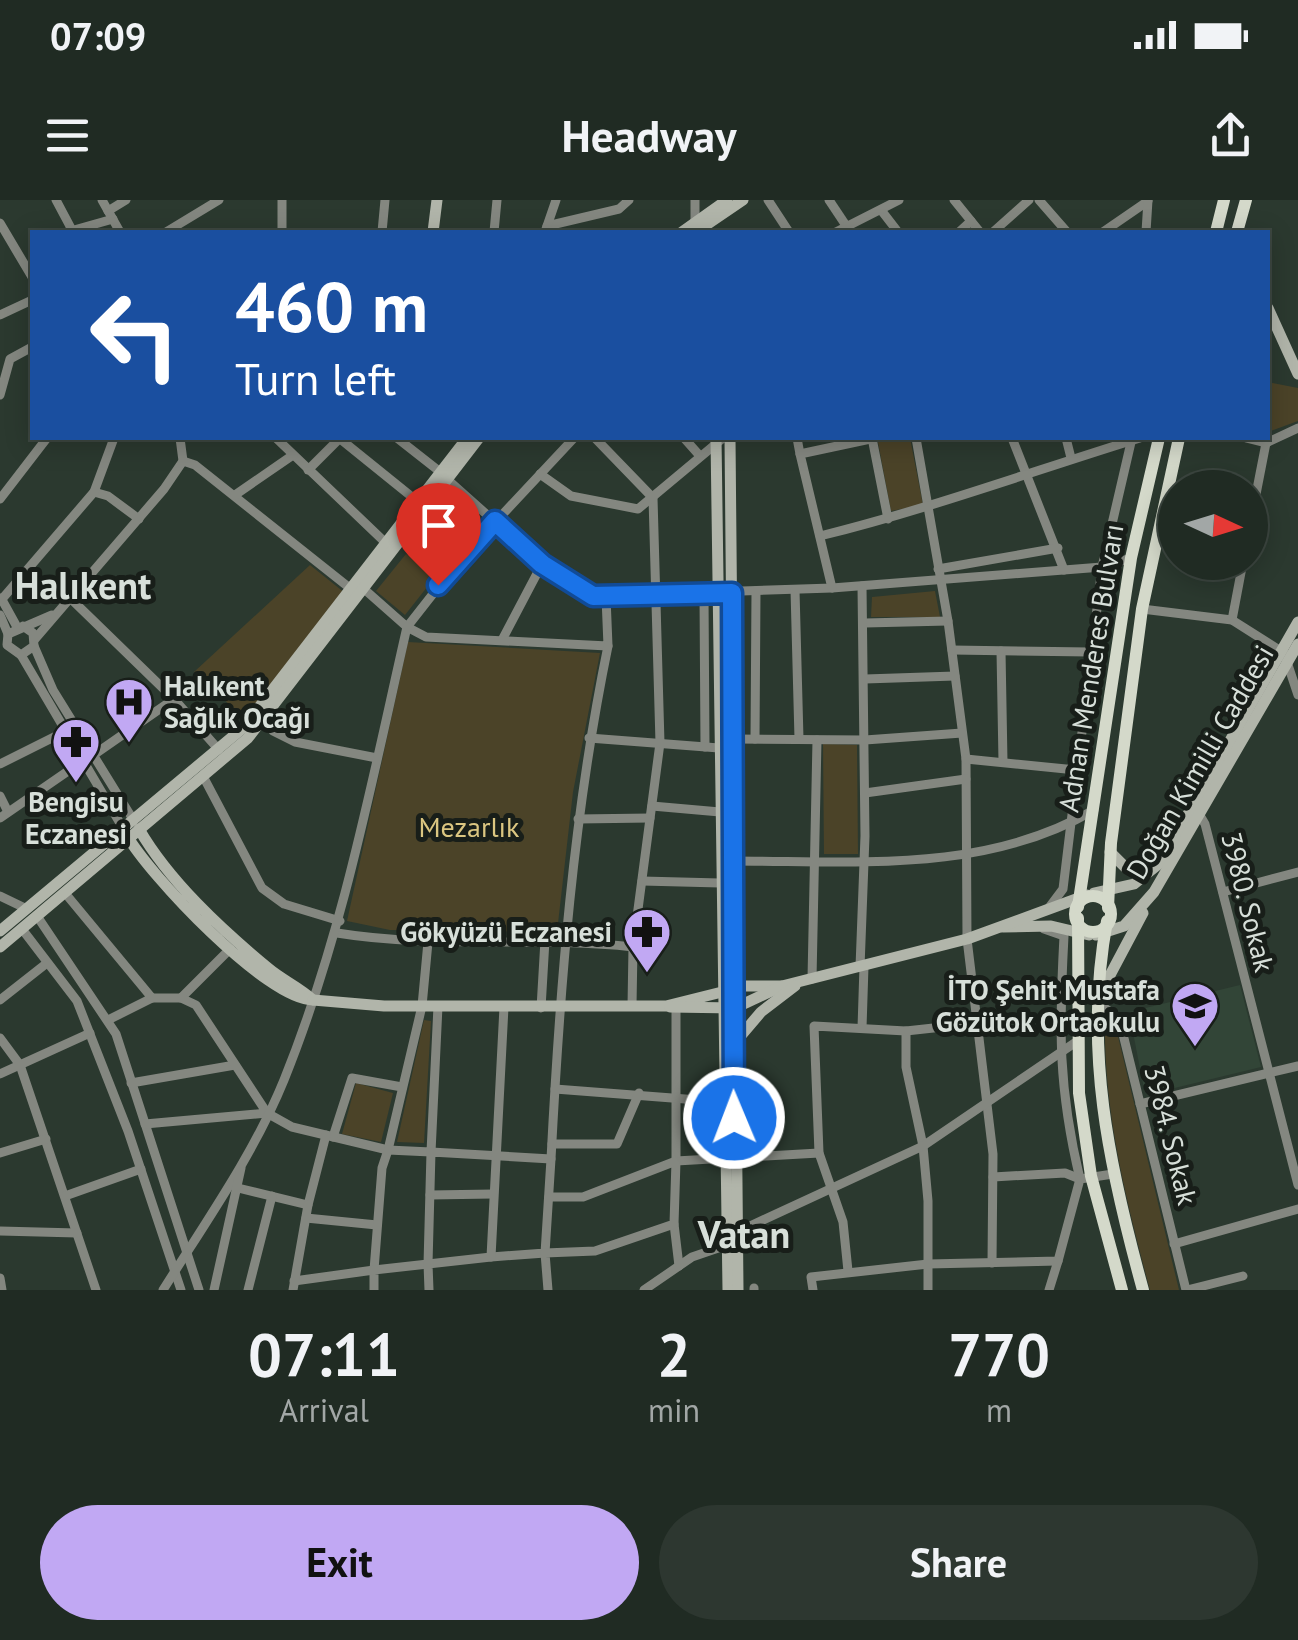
<!DOCTYPE html>
<meta charset="utf-8">
<style>
:root{--surface:#202b23;--page:#2d3730;--text:#f1f3f6;--muted:#a2a7a6;--line:#3d4741;--accent:#c1a8f3}
body{margin:0;font-family:"PT Sans",sans-serif;background:var(--page);color:var(--text);height:100vh;display:flex;flex-direction:column;font-size:38px;white-space:nowrap}
*{box-sizing:border-box;margin:0}
p{font-size:32px;color:var(--muted)}
.icon{flex:none;width:55px;height:55px;fill:none;stroke:currentColor;stroke-width:2;stroke-linecap:round;stroke-linejoin:round}
.map{position:relative;height:1090px;overflow:hidden}
.details{display:flex;flex-direction:column;background:var(--surface);flex:1}
.details>*{flex:none}
.top-card{position:absolute;left:30px;top:30px;width:1240px;height:210px;border-radius:0px;box-shadow:0 5px 25px #0003,0 0 0 2px var(--line);background:#1a4fa0;color:#fff;overflow:hidden}
.needle{width:65px;rotate:94deg}
.tools{position:absolute;left:1158px;top:270px;display:grid;gap:20px}
.tools a{display:grid;place-items:center;width:110px;height:110px;border-radius:50%;background:var(--surface);box-shadow:0 5px 25px #0003,0 0 0 2px var(--line);font-size:50px}
.pin{position:absolute;display:grid;place-items:center;width:85px;height:85px;color:#fff;margin:-102px -42px;border-radius:50% 50% 50% 0;rotate:-45deg;box-shadow:0 0 10px #0007}
.pin .icon{rotate:45deg}
.me{position:absolute;width:110px;margin:-55px;rotate:359deg;stroke-linejoin:round;filter:drop-shadow(0 0 8px #0008)}
.turn{display:flex;align-items:center;gap:35px;height:210px;padding:0 40px;font-size:45px}
.turn .icon{width:130px;height:130px;stroke-width:2.5}
.turn b{display:block;font-size:70px;line-height:85px}
.eta{display:flex;justify-content:space-evenly;align-items:center;height:170px;text-align:center}
.eta b{font-size:60px;font-weight:700;line-height:70px}
.cta{display:flex;gap:20px;margin-top:auto;padding:20px 40px}
.cta a{flex:1;height:115px;border-radius:60px;background:var(--accent);color:#111;font-size:40px;font-weight:700;line-height:115px;text-align:center}
.cta a+a{background:var(--page);color:var(--text)}
.status{display:flex;justify-content:space-between;align-items:center;height:70px;padding:0 50px;background:var(--surface);direction:ltr}
.status svg{height:28px;fill:currentColor}
header{display:flex;justify-content:space-between;align-items:center;height:130px;padding:0 40px;background:var(--surface);font-size:45px;font-weight:700}
.map>svg:first-child{display:block}
.built{fill:#324537}
.green{fill:#4b4328}
.lines{fill:none;stroke-linecap:round;stroke-linejoin:round}
.street{stroke:#848780;stroke-width:9}
.secondary{stroke:#b1b5aa;stroke-width:11}
.primary{stroke:#d4d9ca;stroke-width:12}
.route-casing{stroke:#114b97;stroke-width:25}
.route{stroke:#1a73e8;stroke-width:18}
.labels{text-anchor:middle;stroke-width:10;stroke-linejoin:round;paint-order:stroke}
.street-label{font-size:28px;fill:#d7dfd9;stroke:#181e19}
.poi-label{font-size:28px;font-weight:bold;fill:#d7dfd9;stroke:#181e19;text-anchor:end}
.park-label{font-size:28px;fill:#dbc681;stroke:#181e19}
.district-label{font-size:38px;font-weight:bold;fill:#d7dfd9;stroke:#181e19}
</style>
<div class="status"><b>07:09</b><svg viewBox="0 0 49 12"><path d="M0 12V9h3v3zM5 12V6h3v6zM10 12V3h3v9zM15 12V0h3v12zM26 1h20v11H26zM47 4h2v5h-2z"/></svg></div>
<header><svg class="icon" aria-label="menu" viewBox="0 0 24 24"><path d="M4 6h16M4 12h16M4 18h16"/></svg>Headway<svg class="icon" aria-label="share" viewBox="0 0 24 24"><path d="M12 15V3M7 8l5-5 5 5M5 13v7h14v-7"/></svg></header>
<div class="map">
<svg width="1298" height="1090" viewBox="0 0 1298 1090">
<rect width="100%" height="100%" fill="#2b392f"/>
<path class="built" d="M1240,785l21,82 -107,26 -10,-4 -15,-77z"/>
<g class="green">
<path d="M1268,182l30,6v33l-30,11z"/>
<path d="M910,238l13,67 -32,6 -13,-69z"/>
<path d="M406,354l29,23 -30,38 -29,-24z"/>
<path d="M310,365l35,28 -101,125 -50,-46z"/>
<path d="M935,391l5,26h-69l1,-20z"/>
<path d="M408,442l192,11 -27,139 -16,140 -167,-2 -43,-9z"/>
<path d="M823,544l34,1 1,109h-34z"/>
<path d="M1105,816l9,4 65,270h-29c-24,-90 -47,-180 -45,-274z"/>
<path d="M424,820l7,1 -7,122 -27,-1z"/>
<path d="M356,883l37,10 -12,49 -39,-8z"/>
</g>
<g class="lines">
<g class="street">
<path d="M56,0l16,30"/>
<path d="M102,0l18,32"/>
<path d="M282,0v32"/>
<path d="M695,0v22"/>
<path d="M768,0l21,32"/>
<path d="M829,0l18,27"/>
<path d="M954,0l26,32"/>
<path d="M1039,0l28,32"/>
<path d="M881,10l17,22"/>
<path d="M108,11l18,-11"/>
<path d="M0,23l32,54"/>
<path d="M547,26l72,-17 10,-9"/>
<path d="M67,32l46,-13"/>
<path d="M166,32l53,-32"/>
<path d="M382,32l3,-32"/>
<path d="M494,32l3,-32"/>
<path d="M545,32l11,-32"/>
<path d="M836,32l63,-32"/>
<path d="M959,32l12,-11"/>
<path d="M993,32l36,-32"/>
<path d="M1103,32l45,-31"/>
<path d="M1146,32l2,-32"/>
<path d="M0,115l32,-15"/>
<path d="M0,195l10,-36 22,-12"/>
<path d="M276,238l113,108"/>
<path d="M339,238l78,63"/>
<path d="M397,238l42,33"/>
<path d="M595,238l58,60 7,245 -27,204 -1,59"/>
<path d="M684,238l16,18"/>
<path d="M797,238l3,16"/>
<path d="M872,238l16,81"/>
<path d="M916,238l32,183 18,138 1,180 26,215 -1,109"/>
<path d="M1012,238l52,132"/>
<path d="M1066,238l5,20"/>
<path d="M1246,238l20,5 32,-15"/>
<path d="M183,261l12,4 156,124"/>
<path d="M308,270l32,-32"/>
<path d="M540,274l31,22 67,13 85,-71"/>
<path d="M447,279l95,85 51,32 239,-8 270,-21 29,-9"/>
<path d="M94,292l14,4 31,23"/>
<path d="M235,295l58,-40"/>
<path d="M0,299l47,-61"/>
<path d="M1250,325l16,-82"/>
<path d="M820,336c109,-27 213,-65 320,-98"/>
<path d="M938,369l120,-21"/>
<path d="M832,388l-32,-134 75,-16"/>
<path d="M364,389l43,38 51,-65 116,-124"/>
<path d="M795,390l4,149"/>
<path d="M704,395l1,152"/>
<path d="M69,397l105,102 45,51"/>
<path d="M1,398l16,29"/>
<path d="M2,399l92,-107 20,-54"/>
<path d="M1142,409l90,11 52,33 14,42"/>
<path d="M0,415l8,19"/>
<path d="M1232,420l11,-58"/>
<path d="M865,423l83,-2"/>
<path d="M23,426l10,7 1,13 -13,9 -14,-10 1,-11 44,-19"/>
<path d="M35,439l129,-150 19,-28 -3,-23"/>
<path d="M502,440l40,-76"/>
<path d="M34,446l19,44 81,131"/>
<path d="M952,450l138,2"/>
<path d="M1001,451l2,111"/>
<path d="M21,455l103,175"/>
<path d="M865,479l90,-3"/>
<path d="M273,531l22,11 82,16"/>
<path d="M589,538l130,10"/>
<path d="M733,539l132,1 97,-7"/>
<path d="M755,539l1,-148"/>
<path d="M95,554l79,-55"/>
<path d="M966,559l110,11"/>
<path d="M0,564l64,-32"/>
<path d="M204,578l58,110 22,16 56,17"/>
<path d="M865,593l101,-14"/>
<path d="M0,596l8,16"/>
<path d="M652,606l68,6"/>
<path d="M1198,612l7,12 93,361"/>
<path d="M0,618l84,-58"/>
<path d="M578,619l72,-1"/>
<path d="M733,661c124,0 250,13 361,-51"/>
<path d="M642,681l78,2"/>
<path d="M1223,692l75,-20"/>
<path d="M65,693l87,105 -44,22"/>
<path d="M0,696l27,13"/>
<path d="M1048,709l15,-20 39,-322 30,-129"/>
<path d="M37,716l79,118 83,256"/>
<path d="M22,729l55,72 51,130 53,159"/>
<path d="M1044,729l20,7c-5,93 -6,151 16,243"/>
<path d="M337,733c98,16 198,3 296,14"/>
<path d="M860,767l5,-131 -3,-250"/>
<path d="M812,779l5,-239"/>
<path d="M181,798l49,-49"/>
<path d="M0,800l47,-37"/>
<path d="M1096,802l23,16 67,272"/>
<path d="M541,808l4,-68"/>
<path d="M676,808v153l143,-8"/>
<path d="M862,828l2,-62"/>
<path d="M906,831v36l17,79 5,55v89"/>
<path d="M0,838l20,27 76,225"/>
<path d="M0,874l90,-41"/>
<path d="M131,883l104,-18"/>
<path d="M555,889l169,13"/>
<path d="M1140,904l158,-38"/>
<path d="M267,913l25,14 96,23 34,-144 6,-64"/>
<path d="M145,924l122,-11 -71,-108 -15,-7h-29"/>
<path d="M333,937l19,-59 50,9"/>
<path d="M552,944h65l22,-51"/>
<path d="M0,953l46,-14"/>
<path d="M993,977l72,-4 15,6"/>
<path d="M238,988l70,17 18,-70"/>
<path d="M430,995l63,-1"/>
<path d="M65,996l76,-27"/>
<path d="M306,1018l71,7"/>
<path d="M674,1024l5,42"/>
<path d="M0,1031l77,2"/>
<path d="M735,1033l188,-87 153,-104"/>
<path d="M1174,1044l124,-35"/>
<path d="M491,1057l54,-4 6,-94"/>
<path d="M848,1071l-5,-49 -24,-69 -5,-127 92,5 73,-8"/>
<path d="M0,1078l2,12"/>
<path d="M294,1081l80,-11 8,-102 6,-18 43,2 7,-146"/>
<path d="M754,1088v2"/>
<path d="M163,1090c42,-67 91,-136 121,-210 59,-146 88,-300 123,-453l19,10 182,9 -2,-49"/>
<path d="M214,1090l27,-122"/>
<path d="M248,1090l24,-94"/>
<path d="M293,1090l15,-85"/>
<path d="M374,1090v-20l54,-6 3,-112 120,7c9,-173 22,-343 57,-513"/>
<path d="M429,1090l-1,-26 63,-7 13,-250"/>
<path d="M548,1090l-3,-37 50,-2 79,-27 2,-63 -93,36h-34"/>
<path d="M644,1090l48,-33 41,-14"/>
<path d="M813,1090l-2,-13 117,-13 130,-3 22,-82 33,-5"/>
<path d="M1049,1090l9,-29"/>
<path d="M1187,1090l56,-14"/>
</g>
<g class="secondary">
<path d="M433,32l4,-32"/>
<path d="M682,32l45,-32"/>
<path d="M696,32l47,-32"/>
<path d="M1268,108l30,66"/>
<path d="M716,238l12,852"/>
<path d="M730,238l8,852"/>
<path d="M126,634c23,41 141,166 187,166 -14,-13 -31,-20 -45,-32 -47,-39 -99,-87 -129,-139"/>
<path d="M1110,652l15,15 31,-3"/>
<path d="M1094,693l40,-9 26,-21 138,-241"/>
<path d="M1003,727l48,-1 38,9"/>
<path d="M0,731l243,-203 224,-290"/>
<path d="M1096,735l28,-9 30,-34 144,-248"/>
<path d="M0,747l248,-209 231,-300"/>
<path d="M1100,794l43,-81"/>
<path d="M313,800l71,6h282l80,-20h36"/>
<path d="M670,807l65,1 47,-22 185,-47 120,-44"/>
<path d="M733,845l28,-33 34,-26"/>
</g>
<g class="primary">
<path d="M1216,32l8,-32"/>
<path d="M1237,32l9,-32"/>
<circle cx="1093" cy="714" r="18"/>
<path d="M1078,707l53,-349 28,-120"/>
<path d="M1108,708l3,-65 31,-234 37,-171"/>
<path d="M1078,718l1,175 12,83 31,114"/>
<path d="M1107,721c-24,127 2,246 36,369"/>
</g>
</g>
<g class="lines">
<g class="route-casing">
<path id="route" d="M438,385l57,-64 47,43 51,32 139,-3 2,525"/>
</g>
<use href="#route" class="route"/>
</g>
<defs>
<g id="hospital-pin" transform="scale(2.5)"><path d="M0 17L-7.5 6A9.5 9.5 0 1 1 7.5 6Z" fill="#c1a8f3" stroke="#181e19"/><path d="M-5-5h3v3.5h4V-5h3V5h-3V1.5h-4V5h-3Z" fill="#111"/></g>
<g id="pharmacy-pin" transform="scale(2.5)"><path d="M0 17L-7.5 6A9.5 9.5 0 1 1 7.5 6Z" fill="#c1a8f3" stroke="#181e19"/><path d="M-2-6h4v4h4v4h-4v4h-4v-4h-4v-4h4Z" fill="#111"/></g>
<g id="school-pin" transform="scale(2.5)"><path d="M0 17L-7.5 6A9.5 9.5 0 1 1 7.5 6Z" fill="#c1a8f3" stroke="#181e19"/><path d="M0-5L7-2L0 1L-7-2ZM-4 1L0 2.5L4 1V4Q0 6-4 4Z" fill="#111"/></g>
</defs>
<g fill-rule="evenodd">
<use href="#hospital-pin" x="129" y="502"/>
<use href="#pharmacy-pin" x="76" y="542"/>
<use href="#pharmacy-pin" x="647" y="732"/>
<use href="#school-pin" x="1195" y="806"/>
</g>
<g class="labels">
<g class="street-label">
<text transform="translate(1091 468) rotate(-81)" y="10">Adnan Menderes Bulvarı</text>
<text transform="translate(1200 562) rotate(-60)" y="10">Doğan Kimilli Caddesi</text>
<text transform="translate(1248 702) rotate(76)" y="10">3980. Sokak</text>
<text transform="translate(1171 935) rotate(76)" y="10">3984. Sokak</text>
</g>
<g class="poi-label">
<text x="164" y="496" text-anchor="start">Halıkent<tspan x="164" dy="32">Sağlık Ocağı</tspan></text>
<text x="76" y="612" text-anchor="middle">Bengisu<tspan x="76" dy="32">Eczanesi</tspan></text>
<text x="612" y="742">Gökyüzü Eczanesi</text>
<text x="1160" y="800">İTO Şehit Mustafa<tspan x="1160" dy="32">Gözütok Ortaokulu</tspan></text>
</g>
<g class="park-label">
<text x="469" y="637">Mezarlık</text>
</g>
<g class="district-label">
<text x="83" y="399">Halıkent</text>
<text x="744" y="1048">Vatan</text>
</g>
</g>
</svg>
<div class="tools">
<a><svg class="needle" viewBox="-14 -14 28 28"><path d="M0-13l5 13h-10z" fill="#e53935"/><path d="M0 13l5-13h-10z" fill="#a2a7a6"/></svg></a>
</div>
<div class="pin" style="left:438px;top:385px;background:#d93025"><svg class="icon" aria-label="arrive" viewBox="0 0 24 24"><path d="M6 21V4h12l-3 4 3 4H6"/></svg></div>
<svg class="me" style="left:734px;top:918px" viewBox="-20 -20 40 40"><circle r="17" fill="#1a73e8" stroke="#fff" stroke-width="3"/><path d="M0-11L8 9 0 5-8 9z" fill="#fff"/></svg>
<div class="top-card">
<div class="turn"><svg class="icon" aria-label="left" viewBox="0 0 24 24"><path d="M17 20v-9H6M10 6l-5 5 5 5"/></svg><div><b>460 m</b>Turn left</div></div>
</div>
</div>
<section class="details">
<div class="eta">
<div><b>07:11</b><p>Arrival</p></div>
<div><b>2</b><p>min</p></div>
<div><b>770</b><p>m</p></div>
</div>
<div class="cta"><a>Exit</a><a>Share</a></div>
</section>
